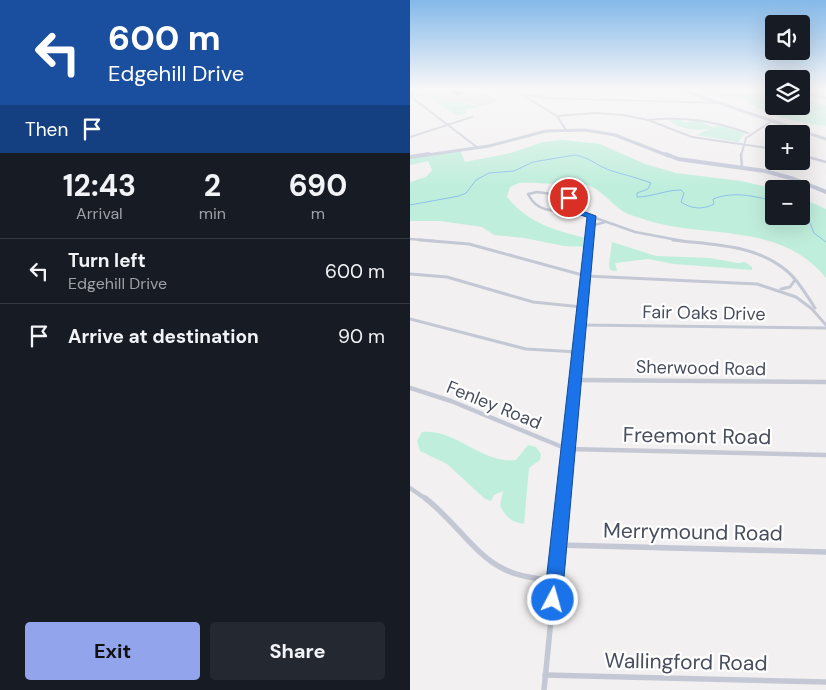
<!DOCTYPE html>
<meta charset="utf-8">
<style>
:root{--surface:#171b24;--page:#242831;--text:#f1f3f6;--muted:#9ea1a6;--line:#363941;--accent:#92a4eb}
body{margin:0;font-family:"DM Sans",sans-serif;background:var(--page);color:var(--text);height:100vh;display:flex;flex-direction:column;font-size:19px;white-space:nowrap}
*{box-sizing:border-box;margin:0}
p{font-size:16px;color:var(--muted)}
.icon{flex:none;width:28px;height:28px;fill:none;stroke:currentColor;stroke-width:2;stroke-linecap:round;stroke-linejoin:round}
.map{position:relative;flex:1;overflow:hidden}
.side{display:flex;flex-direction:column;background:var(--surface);width:410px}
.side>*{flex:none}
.hud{background:#1a4fa0;color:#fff;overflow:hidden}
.fabs{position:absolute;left:355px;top:15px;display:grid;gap:10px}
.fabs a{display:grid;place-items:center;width:45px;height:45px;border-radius:5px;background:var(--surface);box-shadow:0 5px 20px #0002;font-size:25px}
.pin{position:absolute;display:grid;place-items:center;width:42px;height:42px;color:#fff;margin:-21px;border:2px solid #fff;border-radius:50%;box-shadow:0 1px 5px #0007}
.me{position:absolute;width:55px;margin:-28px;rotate:6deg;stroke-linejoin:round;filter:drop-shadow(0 0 4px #0008)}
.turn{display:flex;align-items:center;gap:18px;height:105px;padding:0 25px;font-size:22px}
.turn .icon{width:65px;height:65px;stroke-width:2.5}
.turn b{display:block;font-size:35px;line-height:42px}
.then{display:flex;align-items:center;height:48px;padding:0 25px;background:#0003;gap:10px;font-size:19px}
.eta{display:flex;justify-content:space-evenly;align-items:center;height:85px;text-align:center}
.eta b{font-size:30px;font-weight:700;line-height:35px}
.action{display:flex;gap:10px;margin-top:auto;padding:10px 25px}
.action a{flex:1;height:58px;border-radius:5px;background:var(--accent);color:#111;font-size:20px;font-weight:700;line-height:58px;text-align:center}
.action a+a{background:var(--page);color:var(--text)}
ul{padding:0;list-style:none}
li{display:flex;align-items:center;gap:15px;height:65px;padding:0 25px;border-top:1px solid var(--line)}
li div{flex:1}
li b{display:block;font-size:19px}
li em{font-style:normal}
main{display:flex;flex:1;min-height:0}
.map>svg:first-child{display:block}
.education{fill:#e0dedf}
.green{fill:#c0eedd}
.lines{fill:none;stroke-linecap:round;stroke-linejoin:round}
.stream{stroke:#8ec1ea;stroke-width:1}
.street-far4{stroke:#c4c8d4;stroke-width:2}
.street-far3{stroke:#c4c8d4;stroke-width:2.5}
.street-far2{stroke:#c4c8d4;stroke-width:3}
.street-far1{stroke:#c4c8d4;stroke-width:4.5}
.street{stroke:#c4c8d4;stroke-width:5.5}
.secondary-far1{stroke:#c3c8d8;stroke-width:3}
.secondary{stroke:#c3c8d8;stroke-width:4}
.wall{fill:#aeafb5}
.shaded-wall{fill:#8d8e93}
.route{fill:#1a73e8;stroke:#114b97}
.labels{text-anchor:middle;stroke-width:4.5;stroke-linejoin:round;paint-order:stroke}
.street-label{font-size:18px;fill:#484e5d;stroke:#fff}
.near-street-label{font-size:21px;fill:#484e5d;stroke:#fff}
</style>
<main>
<section class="side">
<div class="hud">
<div class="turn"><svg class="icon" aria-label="left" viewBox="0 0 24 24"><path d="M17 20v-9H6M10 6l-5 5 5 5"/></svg><div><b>600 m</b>Edgehill Drive</div></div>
<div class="then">Then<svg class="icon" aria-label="arrive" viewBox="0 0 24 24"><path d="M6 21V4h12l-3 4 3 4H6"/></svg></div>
</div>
<div class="eta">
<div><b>12:43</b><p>Arrival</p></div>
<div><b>2</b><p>min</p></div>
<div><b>690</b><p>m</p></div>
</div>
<ul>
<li><svg class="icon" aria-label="left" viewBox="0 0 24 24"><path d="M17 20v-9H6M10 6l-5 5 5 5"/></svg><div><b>Turn left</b><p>Edgehill Drive</p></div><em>600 m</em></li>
<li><svg class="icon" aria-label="arrive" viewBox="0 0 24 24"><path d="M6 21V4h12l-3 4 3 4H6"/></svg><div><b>Arrive at destination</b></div><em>90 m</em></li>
</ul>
<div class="action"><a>Exit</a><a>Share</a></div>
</section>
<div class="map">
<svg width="416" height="690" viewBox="0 0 416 690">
<rect width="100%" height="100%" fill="#f2f0f0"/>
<path class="education" d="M13,90h52l25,11 -19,5 -11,-3h-13l-10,-2 -18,-11z"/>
<g class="green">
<path d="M0,90h19l18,11 34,5 -16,4 3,3 -11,3 -30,-21 -14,3 -3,-2z"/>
<path d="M118,90h104l4,3 -3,3 -38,-5 -58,1z"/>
<path d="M286,90l78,6v10h27v-6l25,5v21c-20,-2 -50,-9 -68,-18 -6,-3 -9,-7 -17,-9 -15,-4 -30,-3 -45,-9z"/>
<path d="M268,118l5,4 14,-1 16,6 8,-2 24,8 -7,9 -42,-7 15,-7c-15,4 -30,1 -43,-8z"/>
<path d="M152,140l38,4 45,20 31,9 65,8 35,8h-2v27h27v-18l25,11v69c-46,-56 -115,-39 -177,-57 -7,-3 -18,-5 -25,-9 -13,-8 -21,-22 -37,-27 -6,-2 -16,0 -23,-1 -15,0 -30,-2 -45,-1l-9,4 -3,10c22,27 50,34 82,42v8l-25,-1 -40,-8 -30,-3 -12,-8 -42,-6h-30v-39l16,-5 6,-7 -4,-9 -18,4v-8l50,-7 5,12 46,-9 32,-11z"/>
<path d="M202,242l44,14 54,2 28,5 7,-1 7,5v3l-78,-6 -26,-5 -33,4 2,8 -7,-1 -1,-5z"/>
<path d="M12,432c35,-3 59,32 94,28l12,-15 8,2 5,7 -1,6 -11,8 -5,56c-13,-2 -18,-7 -24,-18l3,-15 -9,4 -3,6 -6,-2 -38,-35 -27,-13 -3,-10z"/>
</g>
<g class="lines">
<g class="stream">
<path d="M0,205l49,-9 7,-3 10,-13 13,-7 25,-2 19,-9 42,-7c14,2 24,12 37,16 13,4 26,7 39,12l-3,6 -11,4v4c15,0 28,-7 44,-7l3,3 -3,9c10,7 22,8 33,2l-1,-5c21,-8 40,-3 61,2"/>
<path d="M391,211l5,2 8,20 12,9"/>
</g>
<g class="street-far4">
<path d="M5,90l-5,6 68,52"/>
<path d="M104,90l43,26 9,14"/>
<path d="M94,91h4l1,1 -7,1z"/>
<path d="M391,92l25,6"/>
<path d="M112,94l27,4 168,5"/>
<path d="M147,116l37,-3 29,2 25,5 44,17 82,12"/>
<path d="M238,120c36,-4 66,1 100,13"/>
<path d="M0,137l62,-20"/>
<path d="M391,155l2,1"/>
<path d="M331,156l5,-18 26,-17"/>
</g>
<g class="street-far3">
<path d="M331,154l1,14"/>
<path d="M391,155l25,7"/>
<path d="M127,192l21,3 15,8v7c-19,1 -36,3 -45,-16z"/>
<path d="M163,210l62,22 48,9"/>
<path d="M181,226l14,-4"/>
<path d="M0,239l25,2"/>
<path d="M179,241l3,-25"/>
</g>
<g class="street-far2">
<path d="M10,240l49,4 117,32 171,8 39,13 16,12 14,16"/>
<path d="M263,240c39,5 82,4 114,31 12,10 20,25 28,37"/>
<path d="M0,274l37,3 86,25 49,5"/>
<path d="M371,289l9,-2 5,-7"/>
<path d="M0,319l116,30 52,3"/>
<path d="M171,325l245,3"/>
<path d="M168,353l12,-113"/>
</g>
<g class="street-far1">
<path d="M162,352h6"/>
<path d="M166,380l250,2"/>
<path d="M0,388l41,13 116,48 259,6"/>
<path d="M0,488l16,11"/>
<path d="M153,499l15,-147"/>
</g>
<g class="street">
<path d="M15,498c27,20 50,57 77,70 16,9 35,10 53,13"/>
<path d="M149,545l267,7"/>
<path d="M135,675l281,7"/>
<path d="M134,690l19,-192"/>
</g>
<g class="secondary-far1">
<path d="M271,90l145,49"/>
<path d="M10,156l69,-10 57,-15 39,-1 30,5 54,21"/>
</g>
<g class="secondary">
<path d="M256,154l12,5 87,12 29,8 32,13"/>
<path d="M0,157l19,-3"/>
</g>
</g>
<path class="wall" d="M38,90h14l1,3 -7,2 -8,-4z"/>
<path class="shaded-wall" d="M44,90h8l1,3 -7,2z"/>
<linearGradient id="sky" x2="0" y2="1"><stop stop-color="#84b9e9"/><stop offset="0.48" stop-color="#f9f8f8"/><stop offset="1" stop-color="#f9f8f8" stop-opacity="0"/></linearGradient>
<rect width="416" height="186" fill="url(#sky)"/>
<path class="route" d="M156,197h6l5,6v6l19,7 -34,384 -3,6 -6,3 -6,-3 -3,-6 43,-383 -17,-5z"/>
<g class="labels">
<g class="street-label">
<text transform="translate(294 313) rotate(1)" y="6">Fair Oaks Drive</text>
<text transform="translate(291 368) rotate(1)" y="6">Sherwood Road</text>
<text transform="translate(84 405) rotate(22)" y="6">Fenley Road</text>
</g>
<g class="near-street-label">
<text transform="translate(287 436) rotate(1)" y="7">Freemont Road</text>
<text transform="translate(283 532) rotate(1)" y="7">Merrymound Road</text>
<text transform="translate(276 662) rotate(1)" y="7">Wallingford Road</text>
</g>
</g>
</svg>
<div class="fabs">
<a><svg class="icon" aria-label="sound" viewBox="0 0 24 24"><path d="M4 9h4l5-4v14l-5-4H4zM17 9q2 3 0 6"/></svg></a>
<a><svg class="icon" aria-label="layers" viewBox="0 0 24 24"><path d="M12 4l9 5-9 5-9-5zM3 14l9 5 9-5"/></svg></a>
<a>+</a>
<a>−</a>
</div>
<div class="pin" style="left:159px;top:198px;background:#d93025"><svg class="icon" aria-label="arrive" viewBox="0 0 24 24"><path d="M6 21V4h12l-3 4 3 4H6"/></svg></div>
<svg class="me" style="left:143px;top:600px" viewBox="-20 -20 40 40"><circle r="17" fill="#1a73e8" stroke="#fff" stroke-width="3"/><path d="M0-11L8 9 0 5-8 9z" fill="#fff"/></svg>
</div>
</main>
